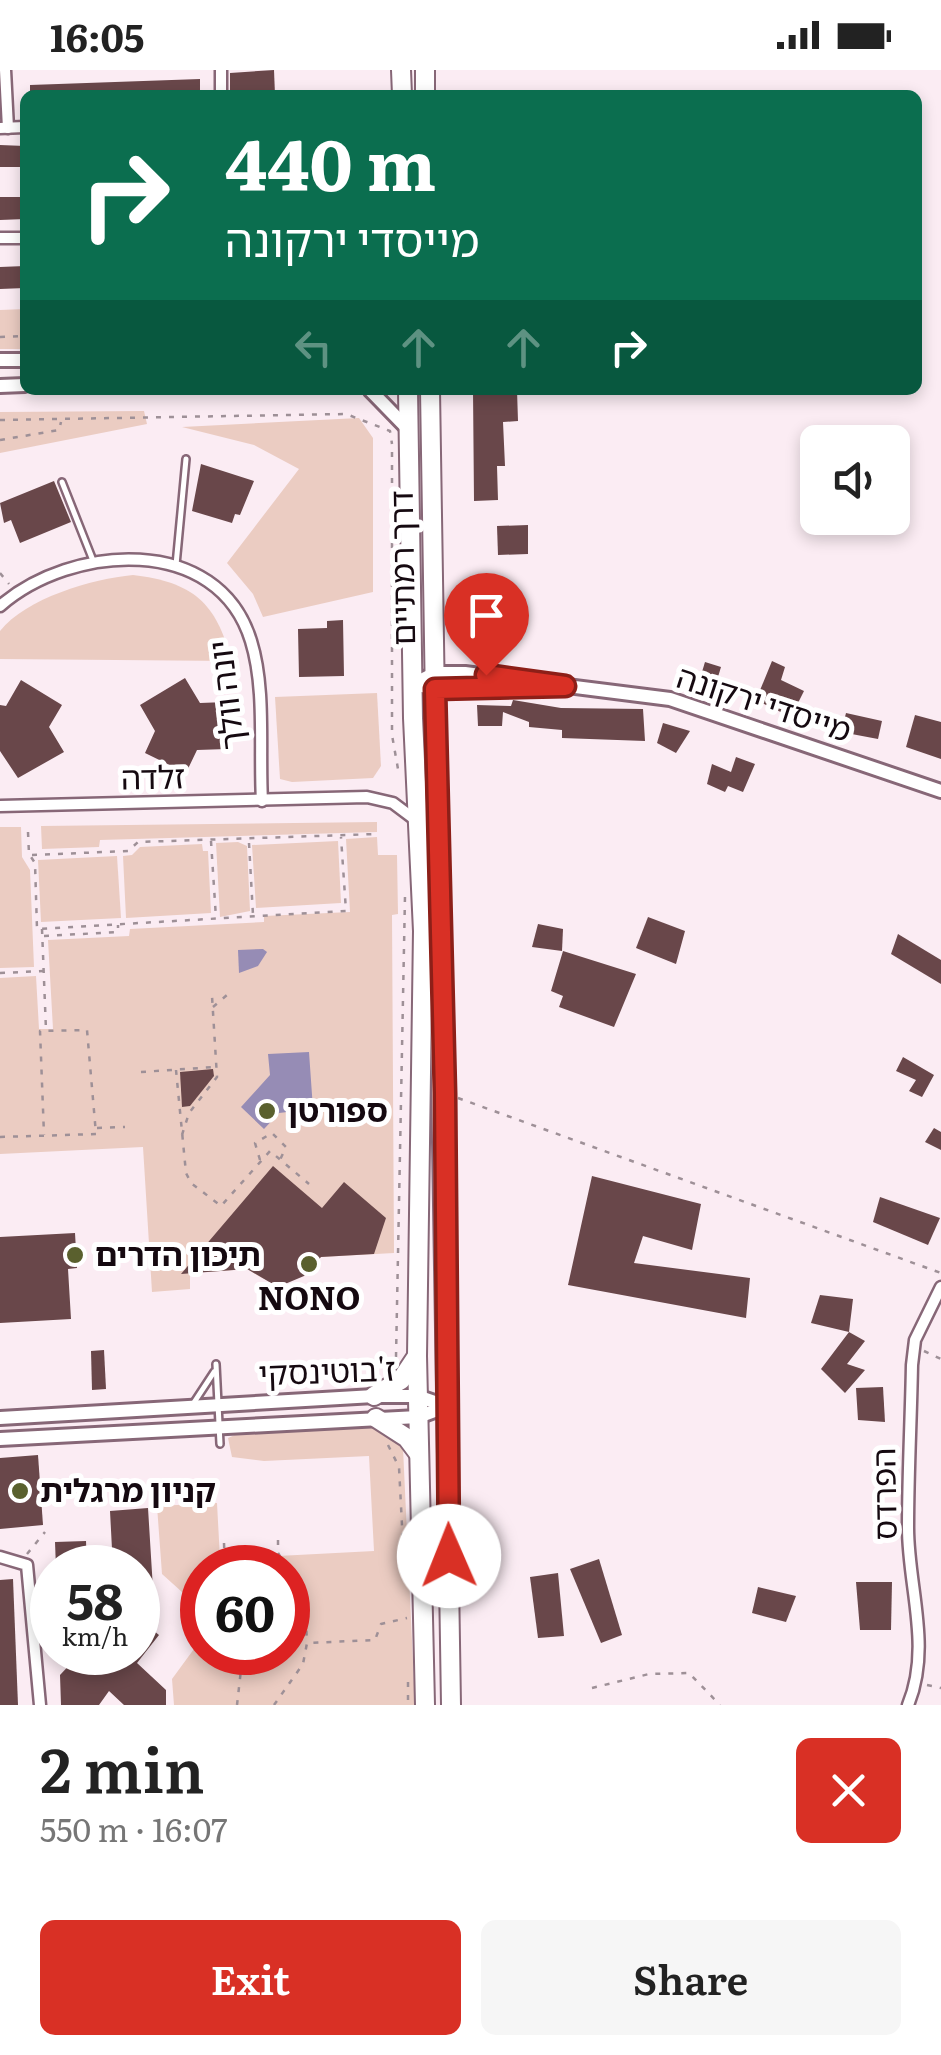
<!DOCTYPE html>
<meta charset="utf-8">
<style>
:root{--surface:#fff;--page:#f6f6f6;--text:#222;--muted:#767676;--accent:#d93025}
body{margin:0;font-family:Literata,"Noto Sans Hebrew",serif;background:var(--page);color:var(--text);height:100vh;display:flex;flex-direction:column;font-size:38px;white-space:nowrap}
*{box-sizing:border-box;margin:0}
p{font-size:32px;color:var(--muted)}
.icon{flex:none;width:55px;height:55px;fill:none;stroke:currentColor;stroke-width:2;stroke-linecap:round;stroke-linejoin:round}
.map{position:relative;height:1635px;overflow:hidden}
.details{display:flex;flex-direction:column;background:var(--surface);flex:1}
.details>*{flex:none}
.banner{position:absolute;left:20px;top:20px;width:902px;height:305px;border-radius:15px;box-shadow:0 5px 15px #0003;background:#0b6e4f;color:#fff;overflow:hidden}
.controls{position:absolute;left:800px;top:355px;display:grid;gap:20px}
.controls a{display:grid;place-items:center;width:110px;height:110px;border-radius:15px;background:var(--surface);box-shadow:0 5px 15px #0003;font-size:50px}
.speed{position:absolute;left:30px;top:1475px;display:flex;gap:20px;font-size:50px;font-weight:700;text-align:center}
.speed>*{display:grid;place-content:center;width:130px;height:130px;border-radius:50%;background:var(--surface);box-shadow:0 5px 15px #0003;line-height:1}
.speed small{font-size:25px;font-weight:400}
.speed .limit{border:15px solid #d22;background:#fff;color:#111}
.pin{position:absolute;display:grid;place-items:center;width:85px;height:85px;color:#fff;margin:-102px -42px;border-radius:50% 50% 50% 0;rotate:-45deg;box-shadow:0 0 10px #0007}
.pin .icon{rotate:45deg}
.me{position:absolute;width:110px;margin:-55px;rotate:359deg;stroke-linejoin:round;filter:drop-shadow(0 0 8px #0008)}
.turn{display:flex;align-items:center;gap:35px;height:210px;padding:0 40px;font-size:45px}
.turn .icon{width:130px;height:130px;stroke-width:2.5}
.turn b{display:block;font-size:70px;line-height:85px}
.lanes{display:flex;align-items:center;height:95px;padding:0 40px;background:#0003;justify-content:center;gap:50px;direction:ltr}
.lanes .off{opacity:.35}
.round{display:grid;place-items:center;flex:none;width:105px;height:105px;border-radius:15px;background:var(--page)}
.overview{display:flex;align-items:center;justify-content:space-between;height:170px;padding:0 40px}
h1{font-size:60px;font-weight:600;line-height:75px}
.button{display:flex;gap:20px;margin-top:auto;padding:20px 40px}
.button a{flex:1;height:115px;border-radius:15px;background:var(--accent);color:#fff;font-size:40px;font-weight:600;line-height:115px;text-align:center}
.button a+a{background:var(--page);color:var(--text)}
.status{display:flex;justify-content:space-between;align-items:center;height:70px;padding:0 50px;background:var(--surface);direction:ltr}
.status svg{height:28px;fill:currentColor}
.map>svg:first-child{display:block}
.green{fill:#ebccc2}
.water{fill:#968cb5}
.building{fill:#69474a}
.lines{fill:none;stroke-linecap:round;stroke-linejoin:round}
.service-casing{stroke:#876777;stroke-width:10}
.minor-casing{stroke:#876777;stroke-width:15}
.tertiary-casing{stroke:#876777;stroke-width:18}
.primary-casing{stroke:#876777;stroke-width:22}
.path{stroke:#9e9097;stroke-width:2.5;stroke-dasharray:5 8;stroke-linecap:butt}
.service{stroke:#fff;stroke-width:5}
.minor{stroke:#fff;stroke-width:10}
.tertiary{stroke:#fff;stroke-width:12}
.primary{stroke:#fff;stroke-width:18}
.route-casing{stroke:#8d1f18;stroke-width:25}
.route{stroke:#d93025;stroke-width:18}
.poi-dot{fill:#5a602e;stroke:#fff;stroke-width:4}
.labels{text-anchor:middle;stroke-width:10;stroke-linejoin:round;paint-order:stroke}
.street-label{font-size:32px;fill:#150910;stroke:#fff}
.poi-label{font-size:32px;font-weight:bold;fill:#150910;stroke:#fff;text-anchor:start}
</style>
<div class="status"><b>16:05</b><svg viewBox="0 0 49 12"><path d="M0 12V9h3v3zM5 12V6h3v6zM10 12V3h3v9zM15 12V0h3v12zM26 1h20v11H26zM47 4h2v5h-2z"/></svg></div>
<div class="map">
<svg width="941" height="1635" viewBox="0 0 941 1635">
<rect width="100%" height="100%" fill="#fbecf3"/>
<g class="green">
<path d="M25,239v40h-25v-39z"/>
<path d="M144,341l3,13 -147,29v-41z"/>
<path d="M359,348l14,20v154l-110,25 -10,-23 -26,-31 72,-94 -45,-24 -72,-18z"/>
<path d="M133,505c59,7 84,27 98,86l-231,-2v-28c26,-33 92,-52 133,-56z"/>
<path d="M377,623l4,73 -8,12 -81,4 -12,-3 -5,-82z"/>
<path d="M377,752v10l-277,8 -1,7 -57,2 -1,-23z"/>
<path d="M0,757h21l1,30 8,13 4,97 -34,1z"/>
<path d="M377,767l1,18h19l1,59 -6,1 2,338 -73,4c-27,30 -48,34 -79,7l-8,1v5l-44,3v16l-38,3 -9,-145 -143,7v-176l36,-2 3,53h14l-5,-89 81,-4 1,-7 134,-7v-6l86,-4 -4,-73z"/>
<path d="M338,771l3,62 -85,5 -4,-63z"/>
<path d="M238,772l9,4 3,65 -30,6 -4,-74z"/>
<path d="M202,774l1,7h5l3,62 -85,5 -3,-62 9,-1 8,-8z"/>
<path d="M117,786l4,62 -80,4 -3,-62z"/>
<path d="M375,1358l10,3 18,17 12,257h-241l-2,-26 30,-41v14h86v-84h-86v42l-40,-36 -5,-68 60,-3 3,56 154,-8 -5,-95 -105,5 -32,-4 -4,-19 16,-7z"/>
</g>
<g class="water">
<path d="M263,879l4,3 -9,14 -19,7 -1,-23z"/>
<path d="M309,982l4,57 -34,4 -15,16 -23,-22 29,-32 -2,-21z"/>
</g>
<g class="building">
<path d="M274,0l1,25h-45v-22z"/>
<path d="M200,9v16h-170v-10z"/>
<path d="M0,75l25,1v21h-25z"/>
<path d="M0,127h25v22l-25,1z"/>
<path d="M25,196v22l-25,1v-22z"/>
<path d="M473,320h44l1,31 -15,1 2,44h-8l1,34 -24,1z"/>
<path d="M201,394l53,17 -14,34 -5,-1 -3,9 -40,-12z"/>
<path d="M54,411l17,41 -51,21 -9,-23 -7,3 -4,-20z"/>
<path d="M528,455v29l-30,1 -1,-29z"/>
<path d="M343,550l1,56 -45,1 -1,-48 29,-1v-7z"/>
<path d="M772,591l13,6 -4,13 23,11 -13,26 -35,-17z"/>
<path d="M705,592l16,5 -7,23 -16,-5z"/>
<path d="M185,608l15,25 26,-1 1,47 -30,1 -11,23 -41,-20 10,-22 -15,-26z"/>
<path d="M21,610l41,25 -13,22 15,25 -46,26 -18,-27v-46l6,1z"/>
<path d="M513,630l48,8 82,1 2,32 -83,-3v-8l-33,-3v-5l-26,-10 -1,14h-24l-1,-21 34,1z"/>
<path d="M846,643l36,8 -4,18 -37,-7z"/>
<path d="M915,645l26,7v37l-35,-12z"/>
<path d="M663,653l27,8 -14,22 -19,-10z"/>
<path d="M736,687l19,7 -12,28 -15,-6 -3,6 -18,-8 5,-20 19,8z"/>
<path d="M648,847l37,14 -9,33 -40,-16z"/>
<path d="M538,854l25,5 -1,22 -30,-4z"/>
<path d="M898,864l43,26v24l-50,-30z"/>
<path d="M563,881l73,23 -22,53 -55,-20 4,-11 -12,-5z"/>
<path d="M903,987l31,18 -12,22 -13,-6 7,-11 -20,-9z"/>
<path d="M213,999l1,7 -24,30 -8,1 -2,-35z"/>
<path d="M934,1058l7,4v18l-16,-8z"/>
<path d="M273,1096l49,42 22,-26 42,36 -12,36 -53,3 -17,19 -19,8 -14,-1 -24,-14 -66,5z"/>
<path d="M592,1106l109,28 -9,46 -49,-14 -9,27 116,15 -4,40 -178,-33z"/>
<path d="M880,1127l60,21 -12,27 -55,-23z"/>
<path d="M75,1163l2,35 -9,1 3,50 -71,4v-86z"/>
<path d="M820,1225l33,4 -4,33 -38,-9z"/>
<path d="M849,1262l16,9 -18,23 18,6 -20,23 -24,-24z"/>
<path d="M104,1280l2,39 -14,1 -1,-39z"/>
<path d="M883,1317l2,35 -27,-2 -2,-32z"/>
<path d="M38,1385l5,70 -43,4v-71z"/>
<path d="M148,1438l5,81 -15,17v-38h-25l-3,-57z"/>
<path d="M86,1471l1,27h-31l-1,-26z"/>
<path d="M599,1489l23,76 -21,8 -31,-74z"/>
<path d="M558,1503l6,63 -26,2 -8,-61z"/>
<path d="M13,1509l5,126h-18v-125z"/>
<path d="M856,1512h36l-1,48h-31z"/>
<path d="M758,1517l38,9 -10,26 -34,-9z"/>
<path d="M138,1548l21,17 -22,28 29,27v15h-42l-15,-14 -10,14h-38l-1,-30 15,-16 -7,-7h70z"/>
</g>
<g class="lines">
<g class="service-casing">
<g id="service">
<path d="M62,412l32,81"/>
<path d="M176,495l10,-106"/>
<path d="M216,1294l4,80"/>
<path d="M193,1334l21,-32"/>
</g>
</g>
<g class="minor-casing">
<g id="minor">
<path d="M5,0l3,58"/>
<path d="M221,0v25"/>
<path d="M0,58l25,-1"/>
<path d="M0,168h25"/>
<path d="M0,536c71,-62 218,-73 251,35 15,48 8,109 11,160"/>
<path d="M0,736l367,-9 26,6 24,18"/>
<path d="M0,1487l27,8 13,140"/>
<path d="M908,1635c24,-58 0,-118 0,-177 0,-55 3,-109 4,-163l3,-25 26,-53"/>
</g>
</g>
<g class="tertiary-casing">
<g id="tertiary">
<path d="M0,290h25"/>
<path d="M0,316l25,-1"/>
<path d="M370,320l36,37"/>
<path d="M413,614l22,-11h30l205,26 271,92"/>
<path d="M413,614l22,5 98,-2"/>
<path d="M0,1348l374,-22h43l29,10"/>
<path d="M0,1369l418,-22 27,-10"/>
</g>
</g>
<g class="primary-casing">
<g id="primary">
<path d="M401,0l1,25"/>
<path d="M425,0v25"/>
<path d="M408,320l5,328 10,213 -6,425 8,349"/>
<path d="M430,320l21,1315"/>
<path d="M374,1326l27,-16 16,-24"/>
<path d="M376,1348l31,20 12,16"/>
</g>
</g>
<g class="path">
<path d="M0,267l25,-1"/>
<path d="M0,350l346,-6 44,17 2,13"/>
<path d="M0,370l59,-10 2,-8"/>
<path d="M392,382v283l6,34"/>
<path d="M0,503l9,11"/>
<path d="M28,762l1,22 6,9 2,66 309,-18 -5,-74"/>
<path d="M211,771l5,77"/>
<path d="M249,773l4,72"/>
<path d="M32,785l96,-4 10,-9 239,-8"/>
<path d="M42,859l4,101"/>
<path d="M44,866l74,-4v-7"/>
<path d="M0,903l43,-2"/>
<path d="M213,937l14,-12"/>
<path d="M176,1000l10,103 5,10 30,23 49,-55 39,33"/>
<path d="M141,1002l74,-5"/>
<path d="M458,1028l483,175"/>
<path d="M97,1058l28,-1"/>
<path d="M182,1065l7,-22 28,-36 -5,-81"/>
<path d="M0,1067l96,-3 -9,-104 -47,1 4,104"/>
<path d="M260,1090l-5,-17 17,-10 14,14 -6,13"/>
<path d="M924,1281l17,8"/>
<path d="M396,1287l9,-461"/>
<path d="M388,1375l11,22 6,117"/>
<path d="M278,1470v13l8,13"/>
<path d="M224,1473l1,25"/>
<path d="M27,1484l18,-22"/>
<path d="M288,1499l17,42 2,30"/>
<path d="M408,1612v23"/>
<path d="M927,1615l14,3"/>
<path d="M592,1618l57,-14 40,-1 31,32"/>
<path d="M237,1635l6,-53"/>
<path d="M274,1635l29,-41 4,-21 68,-3 6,-16 26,-6"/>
</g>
<use href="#service" class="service"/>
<use href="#minor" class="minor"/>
<use href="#tertiary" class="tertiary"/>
<use href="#primary" class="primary"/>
</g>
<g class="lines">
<g class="route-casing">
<path id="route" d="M449,1486l-4,-463 -10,-404 130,-3 -79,-11"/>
</g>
<use href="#route" class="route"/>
</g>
<g class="poi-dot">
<circle cx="267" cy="1041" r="10"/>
<circle cx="75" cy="1185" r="10"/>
<circle cx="309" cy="1194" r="10"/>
<circle cx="20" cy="1421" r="10"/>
</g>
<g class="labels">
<g class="street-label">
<text transform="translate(403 498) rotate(-91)" y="11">דרך רמתיים</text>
<text transform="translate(227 625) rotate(-97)" y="11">יונה וולך</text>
<text transform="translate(764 634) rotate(18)" y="11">מייסדי ירקונה</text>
<text transform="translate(153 708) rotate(-1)" y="11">זלדה</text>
<text transform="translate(327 1302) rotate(-2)" y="11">ז'בוטינסקי</text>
<text transform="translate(885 1424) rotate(-91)" y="11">הפרדס</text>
</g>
<g class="poi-label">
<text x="287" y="1052">ספורטן</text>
<text x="95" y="1196">תיכון הדרים</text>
<text x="309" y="1240" text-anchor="middle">NONO</text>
<text x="40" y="1432">קניון מרגלית</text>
</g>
</g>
</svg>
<div class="controls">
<a><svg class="icon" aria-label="sound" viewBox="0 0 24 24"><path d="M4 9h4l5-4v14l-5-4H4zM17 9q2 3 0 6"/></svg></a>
</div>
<div class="speed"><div>58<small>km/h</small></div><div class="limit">60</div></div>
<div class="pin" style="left:486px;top:605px;background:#d93025"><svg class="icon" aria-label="arrive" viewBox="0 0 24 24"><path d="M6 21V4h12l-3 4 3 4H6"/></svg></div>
<svg class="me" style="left:449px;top:1486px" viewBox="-20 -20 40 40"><circle r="19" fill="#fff"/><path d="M0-13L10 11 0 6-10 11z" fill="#d93025"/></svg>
<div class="banner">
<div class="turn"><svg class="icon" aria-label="right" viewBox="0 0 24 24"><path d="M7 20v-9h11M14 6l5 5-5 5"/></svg><div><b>440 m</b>מייסדי ירקונה</div></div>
<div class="lanes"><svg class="icon off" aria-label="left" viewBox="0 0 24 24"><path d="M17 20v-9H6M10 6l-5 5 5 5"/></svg><svg class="icon off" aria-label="ahead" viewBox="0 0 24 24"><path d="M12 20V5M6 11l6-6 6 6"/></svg><svg class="icon off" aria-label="ahead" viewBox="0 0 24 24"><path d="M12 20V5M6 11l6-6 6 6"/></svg><svg class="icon" aria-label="right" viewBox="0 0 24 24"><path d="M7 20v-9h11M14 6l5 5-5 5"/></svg></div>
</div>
</div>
<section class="details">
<div class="overview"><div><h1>2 min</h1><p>550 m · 16:07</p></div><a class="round" style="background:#d93025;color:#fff"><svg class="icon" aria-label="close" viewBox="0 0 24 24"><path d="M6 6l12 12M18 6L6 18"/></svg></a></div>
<div class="button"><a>Exit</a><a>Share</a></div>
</section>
